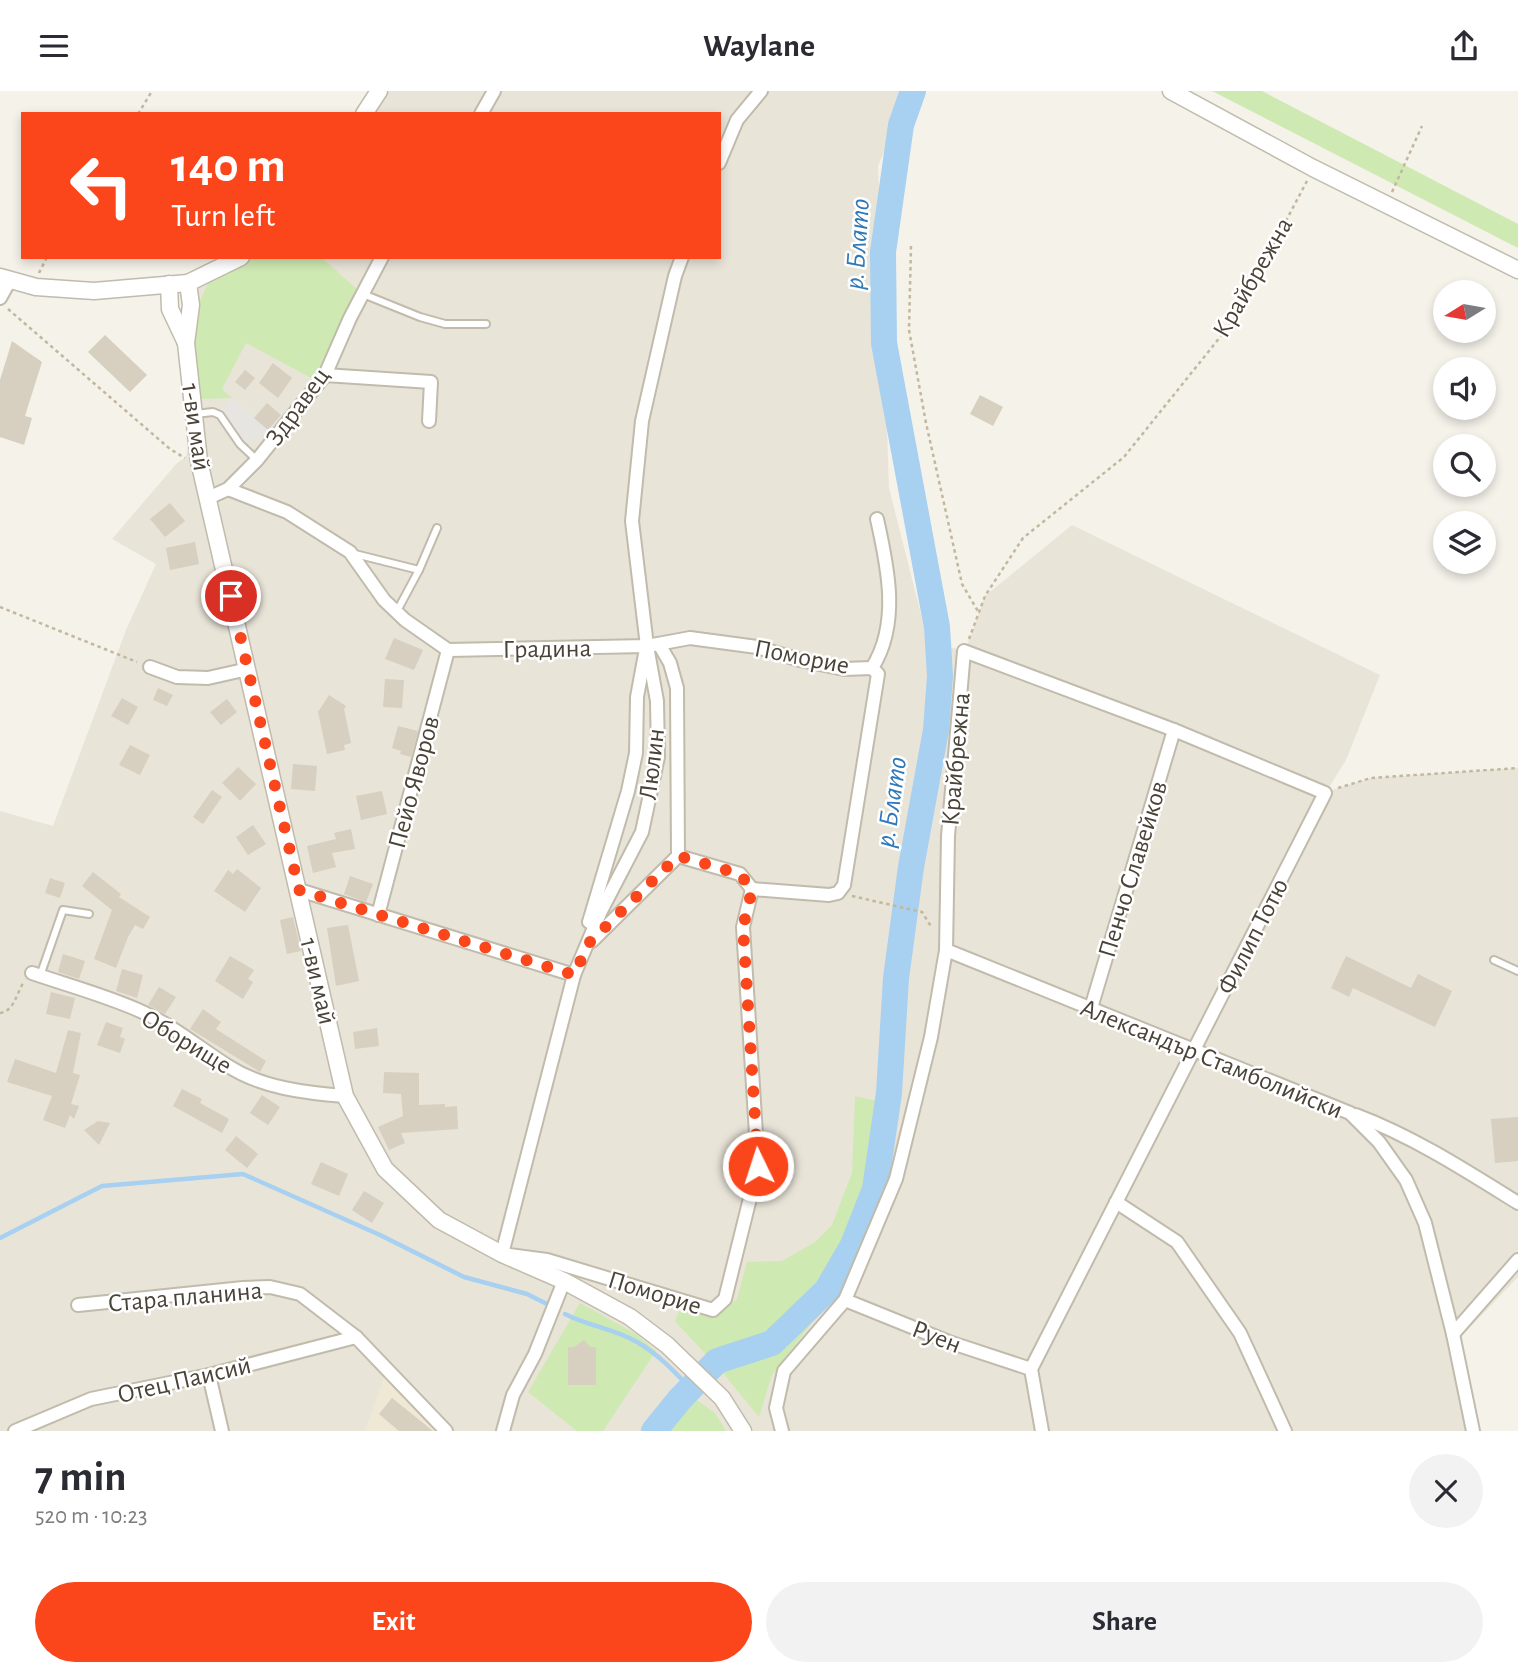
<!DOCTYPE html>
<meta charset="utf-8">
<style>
:root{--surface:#fff;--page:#f2f2f3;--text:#2b2b33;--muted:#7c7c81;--accent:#fb451b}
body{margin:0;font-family:"Alegreya Sans",sans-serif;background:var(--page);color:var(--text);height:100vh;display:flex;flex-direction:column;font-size:26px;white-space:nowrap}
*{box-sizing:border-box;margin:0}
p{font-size:23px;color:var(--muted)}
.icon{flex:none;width:38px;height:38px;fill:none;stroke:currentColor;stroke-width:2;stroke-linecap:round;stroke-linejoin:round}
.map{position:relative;height:1340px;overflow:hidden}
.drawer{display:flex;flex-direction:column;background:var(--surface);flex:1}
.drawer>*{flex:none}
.hud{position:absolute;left:21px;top:21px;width:700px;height:147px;border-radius:0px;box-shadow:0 4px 10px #0003;background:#fb451b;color:#fff;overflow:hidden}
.needle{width:46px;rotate:259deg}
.fabs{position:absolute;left:1433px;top:189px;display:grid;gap:14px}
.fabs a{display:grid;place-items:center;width:63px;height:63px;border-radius:50%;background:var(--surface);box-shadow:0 4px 10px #0003;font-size:35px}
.pin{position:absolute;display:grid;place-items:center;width:60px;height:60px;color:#fff;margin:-30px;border:4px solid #fff;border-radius:50%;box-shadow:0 2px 7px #0007}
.me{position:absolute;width:77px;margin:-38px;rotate:356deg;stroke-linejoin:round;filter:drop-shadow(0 0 5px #0008)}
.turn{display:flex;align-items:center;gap:24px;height:147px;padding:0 35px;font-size:32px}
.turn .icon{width:91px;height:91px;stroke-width:2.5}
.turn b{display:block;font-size:49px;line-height:60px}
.round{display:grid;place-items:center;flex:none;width:74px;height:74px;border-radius:37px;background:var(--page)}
.head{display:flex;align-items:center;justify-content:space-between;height:119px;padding:0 35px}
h1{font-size:42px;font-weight:600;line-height:52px}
.action{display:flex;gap:14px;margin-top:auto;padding:14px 35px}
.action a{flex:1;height:80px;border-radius:42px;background:var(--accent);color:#fff;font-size:28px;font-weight:600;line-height:80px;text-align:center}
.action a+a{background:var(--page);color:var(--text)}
header{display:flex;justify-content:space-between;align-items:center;height:91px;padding:0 35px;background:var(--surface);font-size:32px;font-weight:600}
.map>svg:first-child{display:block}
.residential{fill:#e9e4d8}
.education{fill:#eee8d4}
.green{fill:#cfe9b3}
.parking{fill:#e7e5e2}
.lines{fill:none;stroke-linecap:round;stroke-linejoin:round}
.stream{stroke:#a7d0f1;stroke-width:4.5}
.river{stroke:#a7d0f1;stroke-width:26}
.building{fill:#d7cfbf}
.service-casing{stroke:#c1bbac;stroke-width:10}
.minor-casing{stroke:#c1bbac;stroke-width:16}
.tertiary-casing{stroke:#c1bbac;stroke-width:19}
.path{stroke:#c3b79e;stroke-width:2.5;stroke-dasharray:3.5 3.5;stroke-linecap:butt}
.service{stroke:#fff;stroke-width:6}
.minor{stroke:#fff;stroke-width:12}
.tertiary{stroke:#fff;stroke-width:16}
.route{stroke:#fb451b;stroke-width:12;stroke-dasharray:0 21.6}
.labels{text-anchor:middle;stroke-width:5;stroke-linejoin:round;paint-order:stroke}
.street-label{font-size:26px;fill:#4a4338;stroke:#fff}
.water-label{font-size:28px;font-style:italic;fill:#2f79b8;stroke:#fff}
</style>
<header><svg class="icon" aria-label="menu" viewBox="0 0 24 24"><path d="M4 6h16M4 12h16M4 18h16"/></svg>Waylane<svg class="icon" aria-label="share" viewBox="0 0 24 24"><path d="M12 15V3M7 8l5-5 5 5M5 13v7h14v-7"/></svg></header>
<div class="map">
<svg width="1518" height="1340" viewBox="0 0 1518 1340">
<rect width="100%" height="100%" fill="#f5f2ea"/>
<path class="residential" d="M383,0h527l-32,75 11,322 39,154 37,9 20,-55 87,-71 308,150 -34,85 -20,32 45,-14 147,-10v509l-58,61 19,93h-1479v-620l53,15 73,-196 30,-66 -44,-25 65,-76 9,-6 7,-43 -5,-131 53,-26h478v-143h-351z"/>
<path class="education" d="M384,1286l54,54h-73z"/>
<g class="green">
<path d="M1212,0h50l256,133v24z"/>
<path d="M255,166h66l38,34 -31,74 -17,13 -65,-35 -24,46 10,9 -33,1 -7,-60 6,-34 11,-24z"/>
<path d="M855,1005l44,10 -14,84 -45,96 -68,89 -13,42 -36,-44 -48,-52 5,-12 33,9 24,-19 10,-37 35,-1 33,-19 17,-17 20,-52z"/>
<path d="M580,1212l56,31 20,17 -53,80h-26l-49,-39z"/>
<path d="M695,1308l20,14 11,18h-56z"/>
</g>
<path class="parking" d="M232,307l36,32 -9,12 -4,-5 -9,8 -19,-19 5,-5 -11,-11z"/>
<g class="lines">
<g class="stream">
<path d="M0,1147l102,-52 141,-12 137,61 84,42 63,17 18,9"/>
<path d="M565,1223c23,12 50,15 72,28 21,12 37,29 53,46"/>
</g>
<path class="river" d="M654,1340l26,-32 37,-38 55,-18 55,-53 26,-45 22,-56 14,-96 7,-115 15,-111 25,-137 4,-54 -3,-49 -53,-284 -1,-91 18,-127 12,-34"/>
</g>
<g class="building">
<path d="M105,244l42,40 -17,17 -42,-40z"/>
<path d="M12,250l30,21 -17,54 7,2 -8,27 -24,-8v-57z"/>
<path d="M273,272l19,15 -14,20 -19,-15z"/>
<path d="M245,279l10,8 -10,12 -10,-8z"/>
<path d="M980,304l23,12 -10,19 -23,-12z"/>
<path d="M267,312l14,12 -13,15 -14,-12z"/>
<path d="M170,412l15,18 -20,16 -15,-18z"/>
<path d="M195,451l4,22 -29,6 -4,-22z"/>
<path d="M394,547l29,12 -9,20 -29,-11z"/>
<path d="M385,588l19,1 -2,28 -19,-1z"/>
<path d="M158,597l15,7 -6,11 -14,-6z"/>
<path d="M329,604l17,11 -2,3 7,34 -7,2 1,5 -18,4 -9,-42z"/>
<path d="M122,607l16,9 -10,18 -17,-9z"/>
<path d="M227,608l10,13 -16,13 -11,-13z"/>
<path d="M398,635l20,5 -7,26 -11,-3 1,-3 -9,-3z"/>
<path d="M130,654l20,10 -10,20 -21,-10z"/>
<path d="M293,673l24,2 -2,25 -24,-2z"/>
<path d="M238,676l18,17 -16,17 -18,-18z"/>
<path d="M212,699l10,7 -19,27 -10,-7z"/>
<path d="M382,700l5,23 -26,6 -5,-24z"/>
<path d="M253,734l13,19 -18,11 -12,-18z"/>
<path d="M351,738l4,20 -23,4 4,14 -23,6 -6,-27 29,-7 -2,-6z"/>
<path d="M237,778l24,19 -16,24 -31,-21 14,-21 5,4z"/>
<path d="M93,781l28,22 -2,3 31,20 -7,12 -8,-4 -7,12 -12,31 -22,-9 18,-49 -30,-24z"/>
<path d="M350,785l23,8 -7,18 -22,-8z"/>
<path d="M50,787l15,5 -5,15 -15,-5z"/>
<path d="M293,826l8,34 -14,3 -7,-34z"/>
<path d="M348,834l11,56 -23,5 -9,-58z"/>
<path d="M63,863l22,7 -6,18 -21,-7z"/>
<path d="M230,865l24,14 -6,9 5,3 -10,17 -28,-18z"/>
<path d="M1346,865l65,32 7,-14 34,17 -17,36 -82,-39 -4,9 -18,-9z"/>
<path d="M122,878l21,6 -6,23 -21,-7z"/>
<path d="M159,896l17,10 -11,17 -17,-9z"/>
<path d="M51,901l24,6 -5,21 -24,-5z"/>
<path d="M203,918l18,13 -5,7 50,32 -6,11 -70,-43z"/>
<path d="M106,931l17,6 -3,9 5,2 -5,14 -23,-8z"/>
<path d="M377,937l2,18 -24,3 -2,-17z"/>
<path d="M68,939l13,3 -8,40 7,2 -9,29 8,2 -5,13 -4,-4 -5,13 -22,-8 9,-24 -45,-14 8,-23 41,14z"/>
<path d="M384,981l35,1v32l26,-1v3l12,-1 1,23 -57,4 4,10 -16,7 -11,-23 25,-11 -2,-22 -18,-1z"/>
<path d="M182,998l20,10 -2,4 29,16 -7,14 -49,-27z"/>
<path d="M262,1004l18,12 -12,18 -18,-12z"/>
<path d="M1518,1026v44l-23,2 -4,-44z"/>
<path d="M98,1030l12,2 -11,22 -15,-15z"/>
<path d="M236,1045l22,18 -11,14 -22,-18z"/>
<path d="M321,1071l27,12 -9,22 -28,-12z"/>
<path d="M364,1100l20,12 -12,20 -20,-13z"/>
<path d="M584,1249l6,7h6v38h-28v-38h6z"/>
<path d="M392,1307l41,33h-34l-20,-17z"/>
</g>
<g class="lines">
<g class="service-casing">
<g id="service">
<path d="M363,203l57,23 25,7h41"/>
<path d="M195,323l18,-2 7,3 20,29 17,16"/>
<path d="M351,462l68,17 18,-42"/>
<path d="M397,520l22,-41"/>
<path d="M1494,869l24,11"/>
<path d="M40,885l23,-66 26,4"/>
</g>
</g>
<g class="minor-casing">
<g id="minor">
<path d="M481,23l13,-23"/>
<path d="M719,72l18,-43 24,-29"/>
<path d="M0,207l10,-18"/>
<path d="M325,284l106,7 -2,39"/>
<path d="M228,398l59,23 63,40 34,48 21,20 43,30"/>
<path d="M208,407l20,-9 29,-29 68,-85 25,-57 32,-61"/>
<path d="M448,559l199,-4 43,-8 67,9 43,13 44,9 28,-1 6,6 -34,211 -6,8 -9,2 -77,-6 -9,38 15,239 -33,133 -12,11 -166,-50 -45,-6 72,-279 27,-64 41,-79 16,-75 -1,-56 -10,-55 -15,-125 10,-100 33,-145 7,-19"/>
<path d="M150,576l27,10 31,1 40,-9"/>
<path d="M872,577c28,-44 16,-100 5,-149"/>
<path d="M678,765l62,18 12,15"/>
<path d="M299,799l275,85"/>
<path d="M378,824l70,-265"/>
<path d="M589,831l39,-131 8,-38 1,-56 8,-43"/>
<path d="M592,850l86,-85 -1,-168 -7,-25 -11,-19"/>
<path d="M946,859l404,163 29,29 27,38 19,43 28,111 20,97"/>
<path d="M32,882c35,12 72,22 106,37 33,14 60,37 90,56 34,22 78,27 117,30"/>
<path d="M1091,917l83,-278"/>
<path d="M1356,1024c58,22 109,55 162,88"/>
<path d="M1116,1111l61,40 63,91 45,98"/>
<path d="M845,1209l104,42 82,27"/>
<path d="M78,1214l165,-17 27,-1 30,7 56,43 90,94"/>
<path d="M1453,1243l65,-74"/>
<path d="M209,1284l13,56"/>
<path d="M15,1340l76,-32 118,-24 147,-38"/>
<path d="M503,1340l10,-36 22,-41 29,-73"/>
<path d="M782,1340l-6,-23 8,-37 61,-71 51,-121 35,-142 15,-87 2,-114 16,-185 210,79 151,63 -294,576 11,62"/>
</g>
</g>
<g class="tertiary-casing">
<g id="tertiary">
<path d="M1171,0l142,77 205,102"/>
<path d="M364,23l15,-23"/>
<path d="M0,186l36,10 58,4 94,-8 53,-26"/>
<path d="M188,192l3,22 -5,38 13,118 146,635 40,73 54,51 63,34 62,27 66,36 37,28 55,53 21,33"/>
<path d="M169,193l1,25 16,34"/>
</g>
</g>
<g class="path">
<path d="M138,23l14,-23"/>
<path d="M1392,101l30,-66"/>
<path d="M911,155l-2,84 17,93 36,161 17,29"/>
<path d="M39,182l8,-16"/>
<path d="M8,218l162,140 15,9"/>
<path d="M0,516l137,55"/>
<path d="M969,548l16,-43 38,-58 101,-81 109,-136 74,-140"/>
<path d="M1338,697l33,-10 147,-10"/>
<path d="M852,805l70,16 10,16"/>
<path d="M0,922c15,-2 16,-20 24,-31"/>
</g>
<use href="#service" class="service"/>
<use href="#minor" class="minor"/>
<use href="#tertiary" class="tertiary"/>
</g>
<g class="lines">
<path class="route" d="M231,505l68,294 275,85 15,-32 89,-87 62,18 12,16 -9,37 15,239"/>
</g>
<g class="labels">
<g class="street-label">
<text transform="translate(1252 186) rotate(-60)" y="9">Крайбрежна</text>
<text transform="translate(297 315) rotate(-54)" y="9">Здравец</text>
<text transform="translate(197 336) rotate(82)" y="9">1-ви май</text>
<text transform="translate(547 557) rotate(-1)" y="9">Градина</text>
<text transform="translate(802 565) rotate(11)" y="9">Поморие</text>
<text transform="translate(955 668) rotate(-85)" y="9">Крайбрежна</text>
<text transform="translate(651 673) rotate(-83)" y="9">Люлин</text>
<text transform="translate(413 691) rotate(-75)" y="9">Пейо Яворов</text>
<text transform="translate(1132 778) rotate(-73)" y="9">Пенчо Славейков</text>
<text transform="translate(1252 845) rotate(-63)" y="9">Филип Тотю</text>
<text transform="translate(319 890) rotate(77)" y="9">1-ви май</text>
<text transform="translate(187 950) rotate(31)" y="9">Оборище</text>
<text transform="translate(1212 967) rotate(22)" y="9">Александър Стамболийски</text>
<text transform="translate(655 1201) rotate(17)" y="9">Поморие</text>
<text transform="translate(185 1205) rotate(-5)" y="9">Стара планина</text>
<text transform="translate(937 1245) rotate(21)" y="9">Руен</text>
<text transform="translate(184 1288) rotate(-13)" y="9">Отец Паисий</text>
</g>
<g class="water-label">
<text transform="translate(856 153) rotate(-86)" y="10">р. Блато</text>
<text transform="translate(890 711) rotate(-82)" y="10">р. Блато</text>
</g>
</g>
</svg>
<div class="fabs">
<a><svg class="needle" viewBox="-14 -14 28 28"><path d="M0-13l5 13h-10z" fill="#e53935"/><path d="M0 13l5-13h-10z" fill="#7c7c81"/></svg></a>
<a><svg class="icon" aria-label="sound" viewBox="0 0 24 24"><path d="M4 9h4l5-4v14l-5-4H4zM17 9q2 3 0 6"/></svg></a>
<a><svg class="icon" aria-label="search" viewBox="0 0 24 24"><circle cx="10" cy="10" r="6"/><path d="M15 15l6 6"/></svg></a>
<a><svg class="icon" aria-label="layers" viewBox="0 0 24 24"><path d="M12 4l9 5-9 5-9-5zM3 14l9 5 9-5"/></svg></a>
</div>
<div class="pin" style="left:231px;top:505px;background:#d93025"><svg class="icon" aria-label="arrive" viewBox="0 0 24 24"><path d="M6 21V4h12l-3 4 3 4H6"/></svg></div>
<svg class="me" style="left:758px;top:1075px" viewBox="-20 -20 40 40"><circle r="17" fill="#fb451b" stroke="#fff" stroke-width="3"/><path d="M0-11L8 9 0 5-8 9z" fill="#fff"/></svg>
<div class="hud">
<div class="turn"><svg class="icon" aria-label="left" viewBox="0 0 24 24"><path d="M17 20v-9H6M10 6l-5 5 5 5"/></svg><div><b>140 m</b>Turn left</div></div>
</div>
</div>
<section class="drawer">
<div class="head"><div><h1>7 min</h1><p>520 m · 10:23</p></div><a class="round"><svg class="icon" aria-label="close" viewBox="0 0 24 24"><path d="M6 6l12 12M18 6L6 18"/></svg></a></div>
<div class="action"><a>Exit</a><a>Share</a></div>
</section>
